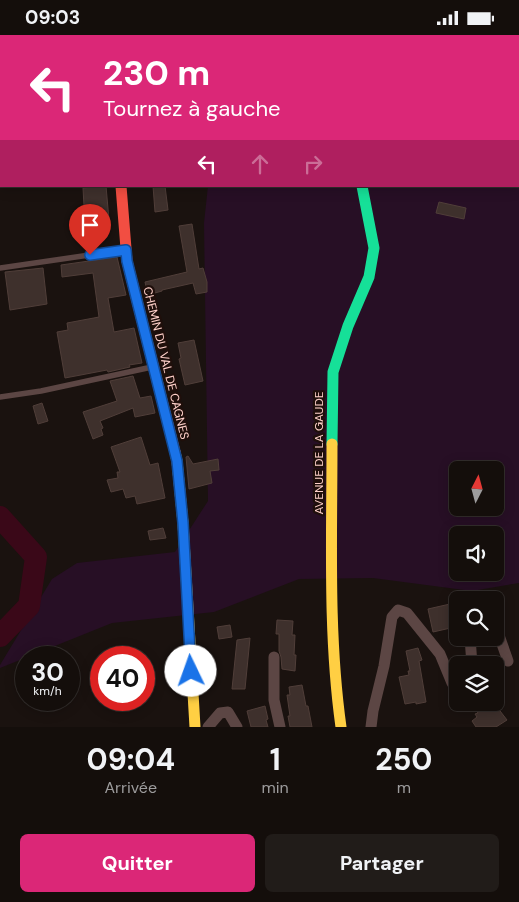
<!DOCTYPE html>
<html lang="fr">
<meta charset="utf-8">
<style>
:root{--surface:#140e0b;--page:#211c19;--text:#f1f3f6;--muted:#9d9c9d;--line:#332e2c;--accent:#db2777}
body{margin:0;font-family:"DM Sans",sans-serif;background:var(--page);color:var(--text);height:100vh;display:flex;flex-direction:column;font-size:19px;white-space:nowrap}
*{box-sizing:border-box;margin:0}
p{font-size:16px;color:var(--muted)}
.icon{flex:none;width:28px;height:28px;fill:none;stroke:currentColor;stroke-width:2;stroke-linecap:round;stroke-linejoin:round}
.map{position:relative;height:692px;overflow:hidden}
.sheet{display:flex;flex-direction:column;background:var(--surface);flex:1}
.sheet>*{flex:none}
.banner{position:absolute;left:0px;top:0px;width:520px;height:152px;box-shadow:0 2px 12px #0003,0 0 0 1px var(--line);background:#db2777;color:#fff;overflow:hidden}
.needle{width:32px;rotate:6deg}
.tools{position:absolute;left:449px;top:426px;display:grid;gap:10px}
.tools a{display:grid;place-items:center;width:55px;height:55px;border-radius:8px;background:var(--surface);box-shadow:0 2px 12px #0003,0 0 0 1px var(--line);font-size:25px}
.speed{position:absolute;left:15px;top:611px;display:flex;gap:10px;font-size:25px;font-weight:700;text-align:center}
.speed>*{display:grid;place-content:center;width:65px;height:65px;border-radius:50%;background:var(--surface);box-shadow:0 2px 12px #0003,0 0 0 1px var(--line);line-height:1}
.speed small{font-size:12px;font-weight:400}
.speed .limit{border:8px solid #d22;background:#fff;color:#111}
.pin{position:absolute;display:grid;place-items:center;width:42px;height:42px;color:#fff;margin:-51px -21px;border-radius:50% 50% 50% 0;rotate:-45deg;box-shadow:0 0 5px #0007}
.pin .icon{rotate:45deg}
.me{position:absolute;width:55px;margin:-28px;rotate:357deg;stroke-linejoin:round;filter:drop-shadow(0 0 4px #0008)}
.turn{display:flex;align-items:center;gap:18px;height:105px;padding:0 20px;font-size:22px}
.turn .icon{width:65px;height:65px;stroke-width:2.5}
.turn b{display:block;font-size:35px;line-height:42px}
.lanes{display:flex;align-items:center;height:48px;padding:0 20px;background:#0003;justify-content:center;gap:25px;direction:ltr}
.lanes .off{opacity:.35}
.eta{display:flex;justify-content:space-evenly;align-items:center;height:85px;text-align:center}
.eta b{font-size:30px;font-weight:700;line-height:35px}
.button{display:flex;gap:10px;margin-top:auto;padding:10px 20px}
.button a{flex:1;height:58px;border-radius:8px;background:var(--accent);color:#fff;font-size:20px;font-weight:700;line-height:58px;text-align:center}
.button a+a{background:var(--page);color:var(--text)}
.status{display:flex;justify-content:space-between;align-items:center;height:35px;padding:0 25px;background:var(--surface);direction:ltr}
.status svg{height:14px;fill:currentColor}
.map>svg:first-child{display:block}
.green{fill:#270f25;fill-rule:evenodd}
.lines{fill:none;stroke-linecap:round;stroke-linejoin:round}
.river{stroke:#3a0818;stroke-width:22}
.building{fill:#3e302c;stroke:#503e39}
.lane{stroke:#5c4644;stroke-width:5.5}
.street{stroke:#5c4644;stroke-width:11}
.fast{stroke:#16e098;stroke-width:11}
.slow{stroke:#ffcf43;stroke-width:11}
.jam{stroke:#f24e42;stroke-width:11}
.route-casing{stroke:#114b97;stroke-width:12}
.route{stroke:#1a73e8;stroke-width:9}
.labels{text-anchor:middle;stroke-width:4.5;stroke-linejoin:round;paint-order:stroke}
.street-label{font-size:12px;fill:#ffd1ca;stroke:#1f0f0b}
</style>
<div class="status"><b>09:03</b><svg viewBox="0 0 49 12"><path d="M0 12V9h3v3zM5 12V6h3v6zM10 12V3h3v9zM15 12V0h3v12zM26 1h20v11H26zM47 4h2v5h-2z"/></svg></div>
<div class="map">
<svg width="519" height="692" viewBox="0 0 519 692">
<rect width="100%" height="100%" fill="#1a120f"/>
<path class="green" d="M225,0h294v548l-47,8 -99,-13 -74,1 -85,33 -102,11 -112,45v-3l52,-86 25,-16 98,-11 33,-51 -4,-278 4,-37h311v-150h-294zM458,435h37v37h-37zM458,500h37v38h-37z"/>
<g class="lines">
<path class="river" d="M0,482l36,40 -7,49 -29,30"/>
</g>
<g class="building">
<path d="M106,151l3,34 -19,1 -2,-16 -4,1 -1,-18z"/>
<path d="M153,151h12l3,24 -13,2z"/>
<path d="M439,167l27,6 -2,11 -28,-6z"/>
<path d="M192,189l7,45 4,-1 4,14v10l-11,2 -3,-11 -31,7v1l-14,4 -3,-13 42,-10 -8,-46z"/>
<path d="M117,222l9,38 -18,3 6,34 20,-4 8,35 -13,2 1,2 -22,5 -1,-2 -42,8 -8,-46 11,-2 -1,-7 32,-6 -6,-44 -31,4 -1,-12z"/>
<path d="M43,233l4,36 -37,6 -5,-38z"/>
<path d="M194,305l9,41 -18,4 -6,-26 2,-1 -3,-15z"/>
<path d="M133,341l7,22 11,-2 4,17 -20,4 -2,-9 -33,13 3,7 -2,1 2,6 -10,4 -10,-27 34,-11 -7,-20z"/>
<path d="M42,368l6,18 -10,3 -5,-18z"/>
<path d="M141,402l9,28 8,-2 7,35 -28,6 -2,-8 -9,2 -3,-9 -12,3 -4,-12 11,-2 -1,-6h3l-9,-25z"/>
<path d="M188,421l5,8 25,-5 1,11 -9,1 2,12 -23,6 -3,-32z"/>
<path d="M163,493l3,10 -16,2 -2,-9z"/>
<path d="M450,569l5,23 -22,5 -5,-23z"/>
<path d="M277,585l16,1 -1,14h3l-1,20h2l-1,16 -13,-2 -1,-12 -2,-6v-17h-3z"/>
<path d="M230,590l2,12 -13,2 -2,-12z"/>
<path d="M250,603l-5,51h-13l5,-49z"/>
<path d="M418,613l4,12 -3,1 7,41 -10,2v-2l-11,2 -6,-27 10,-2 -1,-4h2l-4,-20z"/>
<path d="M302,650l4,21h2l4,21h-22l-2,-11h2l-3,-21h3l-1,-8z"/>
<path d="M481,668h9l4,6 3,-2 10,13 -11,7h-20l-4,-6 5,-4 -2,-3 3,-1 -4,-6z"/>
<path d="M265,671l3,13 -2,1 2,7h-17l-4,-16z"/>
</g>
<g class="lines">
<g class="lane">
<path d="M0,233l124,-18"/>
<path d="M0,362l41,-6 111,-24"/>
</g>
<g class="street">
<path d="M110,0v1"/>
<path d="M495,589l13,37"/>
<path d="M470,602l2,28"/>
<path d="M274,622v43l6,27"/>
<path d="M208,692l12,-14 8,-1 9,15"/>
<path d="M371,692l2,-16 11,-45 8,-49 6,-7 9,3 33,41 12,29 6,3"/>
</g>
<path class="fast" d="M332,409l1,-72 15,-46 21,-49 5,-29 -12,-62"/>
<g class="slow">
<path d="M332,409c0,94 -4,190 9,283"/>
<path d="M175,417l2,9 6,62 12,204"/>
</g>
<g class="jam">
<path d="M385,0v1"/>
<path d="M121,151l6,75 48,191"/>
</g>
</g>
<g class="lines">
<g class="route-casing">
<path id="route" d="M90,220l36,-5 1,11 50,200 6,62 8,148"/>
</g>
<use href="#route" class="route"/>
</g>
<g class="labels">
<g class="street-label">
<text transform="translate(166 328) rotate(76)" y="4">CHEMIN DU VAL DE CAGNES</text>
<text transform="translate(319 418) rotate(-90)" y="4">AVENUE DE LA GAUDE</text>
</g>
</g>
</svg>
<div class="tools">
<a><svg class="needle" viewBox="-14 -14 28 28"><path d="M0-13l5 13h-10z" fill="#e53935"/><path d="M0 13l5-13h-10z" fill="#9d9c9d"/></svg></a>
<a><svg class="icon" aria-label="sound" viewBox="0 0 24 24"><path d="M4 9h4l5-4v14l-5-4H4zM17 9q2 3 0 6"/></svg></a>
<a><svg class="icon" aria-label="search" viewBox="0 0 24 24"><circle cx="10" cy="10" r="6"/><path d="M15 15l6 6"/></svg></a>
<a><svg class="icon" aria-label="layers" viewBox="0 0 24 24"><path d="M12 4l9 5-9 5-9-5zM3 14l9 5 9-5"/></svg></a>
</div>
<div class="speed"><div>30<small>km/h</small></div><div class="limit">40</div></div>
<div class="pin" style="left:90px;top:220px;background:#d93025"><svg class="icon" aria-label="arrive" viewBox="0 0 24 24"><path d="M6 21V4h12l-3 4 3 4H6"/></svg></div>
<svg class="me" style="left:191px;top:636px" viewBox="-20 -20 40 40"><circle r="19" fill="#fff"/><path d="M0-13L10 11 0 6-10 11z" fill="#1a73e8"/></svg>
<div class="banner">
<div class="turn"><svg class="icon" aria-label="left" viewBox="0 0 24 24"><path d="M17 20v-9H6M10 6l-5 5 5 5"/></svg><div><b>230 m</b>Tournez à gauche</div></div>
<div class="lanes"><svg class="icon" aria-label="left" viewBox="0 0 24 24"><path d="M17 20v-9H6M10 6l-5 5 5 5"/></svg><svg class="icon off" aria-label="ahead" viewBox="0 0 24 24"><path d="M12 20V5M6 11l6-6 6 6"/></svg><svg class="icon off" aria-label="right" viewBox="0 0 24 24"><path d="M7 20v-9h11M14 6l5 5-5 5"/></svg></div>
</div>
</div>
<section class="sheet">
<div class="eta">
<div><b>09:04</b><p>Arrivée</p></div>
<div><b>1</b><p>min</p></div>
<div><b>250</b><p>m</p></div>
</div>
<div class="button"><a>Quitter</a><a>Partager</a></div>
</section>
